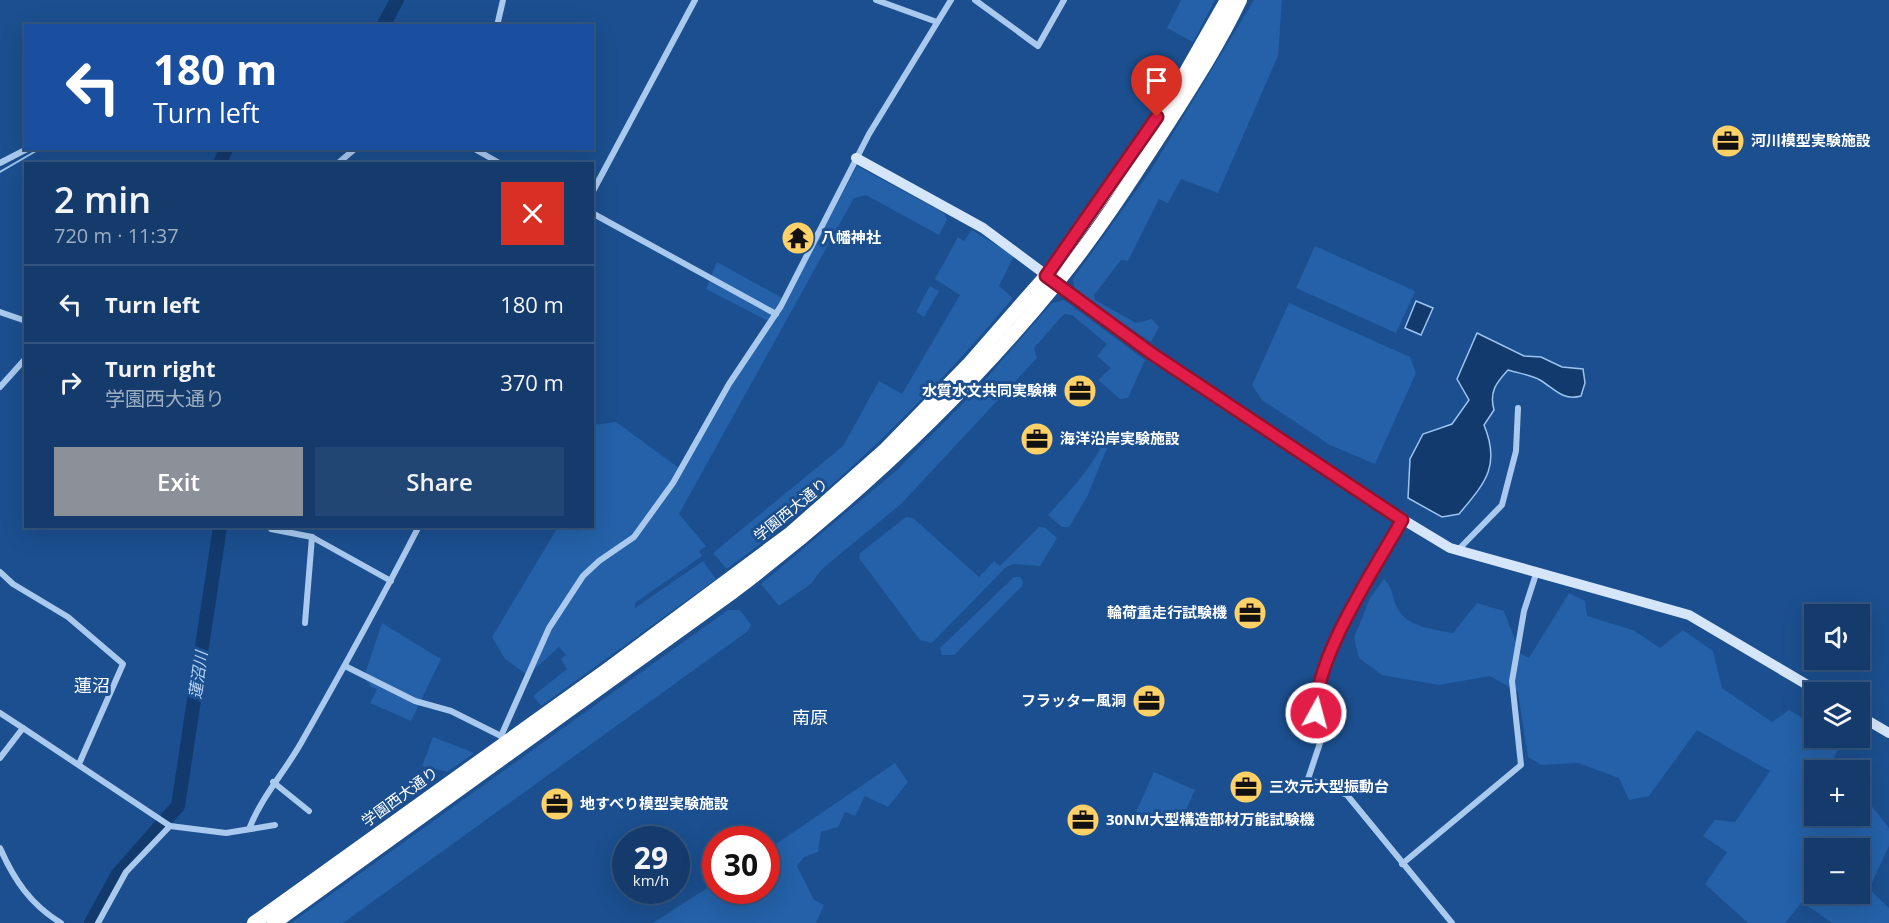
<!DOCTYPE html>
<meta charset="utf-8">
<style>
:root{--surface:#143b6b;--page:#214673;--text:#f1f3f6;--muted:#9dadc1;--line:#33557e;--accent:#8c9099}
body{margin:0;font-family:"Open Sans","Noto Sans JP",sans-serif;background:var(--page);color:var(--text);height:100vh;display:flex;flex-direction:column;font-size:22px;white-space:nowrap}
*{box-sizing:border-box;margin:0}
p{font-size:20px;color:var(--muted)}
.icon{flex:none;width:33px;height:33px;fill:none;stroke:currentColor;stroke-width:2;stroke-linecap:round;stroke-linejoin:round}
.map{position:relative;flex:1;overflow:hidden}
.sheet{position:absolute;left:24px;top:162px;width:570px;height:366px;display:flex;flex-direction:column;background:var(--surface);border-radius:0px;box-shadow:0 6px 24px #0002,0 0 0 2px var(--line)}
.sheet>*{flex:none}
.banner{position:absolute;left:24px;top:24px;width:570px;height:126px;border-radius:0px;box-shadow:0 6px 24px #0002,0 0 0 2px var(--line);background:#1a4fa0;color:#fff;overflow:hidden}
.controls{position:absolute;left:1804px;top:604px;display:grid;gap:12px}
.controls a{display:grid;place-items:center;width:66px;height:66px;border-radius:0px;background:var(--surface);box-shadow:0 6px 24px #0002,0 0 0 2px var(--line);font-size:30px}
.speed{position:absolute;left:612px;top:826px;display:flex;gap:12px;font-size:30px;font-weight:700;text-align:center}
.speed>*{display:grid;place-content:center;width:78px;height:78px;border-radius:50%;background:var(--surface);box-shadow:0 6px 24px #0002,0 0 0 2px var(--line);line-height:1}
.speed small{font-size:15px;font-weight:400}
.speed .limit{border:9px solid #d22;background:#fff;color:#111}
.pin{position:absolute;display:grid;place-items:center;width:51px;height:51px;color:#fff;margin:-62px -26px;border-radius:50% 50% 50% 0;rotate:-45deg;box-shadow:0 0 6px #0007}
.pin .icon{rotate:45deg}
.me{position:absolute;width:66px;margin:-33px;rotate:7deg;stroke-linejoin:round;filter:drop-shadow(0 0 4px #0008)}
.turn{display:flex;align-items:center;gap:21px;height:126px;padding:0 30px;font-size:27px}
.turn .icon{width:78px;height:78px;stroke-width:2.5}
.turn b{display:block;font-size:42px;line-height:51px}
.round{display:grid;place-items:center;flex:none;width:63px;height:63px;border-radius:0px;background:var(--page)}
.headline{display:flex;align-items:center;justify-content:space-between;height:102px;padding:0 30px}
h1{font-size:36px;font-weight:600;line-height:45px}
.action{display:flex;gap:12px;margin-top:auto;padding:12px 30px}
.action a{flex:1;height:69px;border-radius:0px;background:var(--accent);color:#fff;font-size:24px;font-weight:600;line-height:69px;text-align:center}
.action a+a{background:var(--page);color:var(--text)}
ul{padding:0;list-style:none}
li{display:flex;align-items:center;gap:18px;height:78px;padding:0 30px;border-top:2px solid var(--line)}
li div{flex:1}
li b{display:block;font-size:22px}
li em{font-style:normal}
.map>svg:first-child{display:block}
.green{fill:#2461a8;fill-rule:evenodd}
.water{fill:#123a6d;stroke:#9cc4f0;stroke-width:1.5}
.lines{fill:none;stroke-linecap:round;stroke-linejoin:round}
.stream{stroke:#9cc4f0;stroke-width:2}
.river{stroke:#123a6d;stroke-width:14}
.street{stroke:#a9c9ee;stroke-width:6}
.secondary{stroke:#d6e6fa;stroke-width:10}
.highway{stroke:#fff;stroke-width:14}
.route-casing{stroke:#92132f;stroke-width:15}
.route{stroke:#e11d48;stroke-width:10}
.labels{text-anchor:middle;stroke-width:6;stroke-linejoin:round;paint-order:stroke}
.poi-label{font-size:15px;font-weight:bold;fill:#fff;stroke:#1b4f8f;text-anchor:start}
.street-label{font-size:15px;fill:#fff;stroke:#1b4f8f}
.water-label{font-size:16px;font-style:italic;fill:#b5d3f5;stroke:#1b4f8f}
.quarter-label{font-size:18px;fill:#fff;stroke:#1b4f8f}
</style>
<div class="map">
<svg width="1889" height="923" viewBox="0 0 1889 923">
<rect width="100%" height="100%" fill="#1b4f8f"/>
<g class="green">
<path d="M1181,0h34l-22,42 -26,-14z"/>
<path d="M1254,0h28l-4,56 -60,137 -37,-14 -13,24 -9,-4 -31,62 -7,-1 -27,35 1,5 41,23 16,-4 7,8 -8,15 -76,-50 -2,-13 78,-109z"/>
<path d="M857,166l87,47 3,7 -8,15 -73,-40 -12,3 -175,316 27,32 -7,5 3,5 -67,47v5l68,-47 13,18 -175,127 -8,-10 34,-27 -6,-10 5,-4 -7,-8 -30,27h-3l-21,-15 -13,-22 66,-110 34,-1 1,-101 23,-3 63,46 93,-145 -66,-34 11,-27 69,38z"/>
<path d="M972,230l42,26 -15,30 14,12c-85,101 -178,192 -285,270h-2l-13,-15 130,-107 36,-65 23,13 58,-99 -25,-16 23,-42 6,4z"/>
<path d="M1315,246l100,45 -19,42 -100,-45z"/>
<path d="M930,286l9,5 -15,26 -8,-5z"/>
<path d="M1064,300l81,60 -17,38 -8,1 -22,-19 13,-12 -14,-12 10,-12 -35,-29 -8,-1 -30,34 3,10 -136,146 -79,65 -11,15 -32,22 -18,-22 136,-114 80,-81 75,-86z"/>
<path d="M1289,303l121,54 6,16 -41,91 -45,-19 -68,-45 -10,-15z"/>
<path d="M1110,429l4,2 -27,66 -18,30h-7l-14,-12c25,-27 48,-52 62,-86z"/>
<path d="M906,517l7,1 66,59 15,-16 6,5 39,-39h5l13,11 -17,28 -26,-2 -8,3 -74,76 -12,-3 -61,-82 1,-5z"/>
<path d="M1014,577h6l3,5 -1,4 -68,69h-12l-2,-7z"/>
<path d="M1384,579c11,13 7,17 14,30 9,18 38,21 55,24l24,-30 27,8 16,42 9,5 40,-65 16,8 2,15 46,14 27,18 23,-18 30,21 9,37 50,34 17,-12 26,16v12l23,2 2,5 -12,26h-13v45h45v-20l2,-2 27,34v18l-20,43 20,19v15h-57l-30,-21 -17,21h-37l-43,-39 22,-32 -24,-16 12,-16 20,2 35,-51 -73,-41 -48,66 -20,4 -10,-22 -41,-15 -37,2 -13,-8 -10,-65 -28,-16 -51,9 -57,-10 -23,-17 -5,-20 16,-40zM1815,849h45v45h-45z"/>
<path d="M728,610h12l11,15 -3,6 -405,292h-52z"/>
<path d="M382,623l59,36 -30,62 -41,-18 7,-14 -6,-2 -7,-10z"/>
<path d="M433,737l41,16 -27,19 -25,-6z"/>
<path d="M895,763l13,19 -20,25 -23,-11 -10,20 -10,-4 -7,15 -17,5 -3,20 -14,5 -7,9 17,34 10,5 -8,18h-163l62,-40 1,8h50l1,-41z"/>
<path d="M1154,772l41,18 -18,40 -41,-18z"/>
</g>
<g class="water">
<path d="M1416,301l17,7 -12,27 -16,-7z"/>
<path d="M1477,333l47,23 17,1 21,10 21,2 2,14 -4,13c-19,5 -26,-7 -41,-16 -8,-5 -23,-7 -32,-10 -12,13 -19,22 -14,40l-10,15c17,41 1,58 -25,89l-17,3 -34,-19 2,-39 13,-25 29,-10 17,-24 -12,-21z"/>
</g>
<g class="lines">
<path class="stream" d="M0,172l36,-21"/>
<g class="river">
<path d="M383,26l14,-26"/>
<path d="M220,164l6,-16"/>
<path d="M167,818l11,-12 42,-279"/>
<path d="M91,923l27,-49 43,-49"/>
</g>
<g class="street">
<path d="M876,0l61,22"/>
<path d="M975,0l63,46 26,-46"/>
<path d="M497,26l6,-26"/>
<path d="M473,148l28,16"/>
<path d="M0,163l29,-15"/>
<path d="M337,164l19,-16"/>
<path d="M592,193l103,-193"/>
<path d="M592,213l184,101"/>
<path d="M0,312l26,9"/>
<path d="M0,387l26,-29"/>
<path d="M1402,520l-63,113 -19,48 -5,22 6,37 -13,39 39,16 105,128"/>
<path d="M271,526v3l41,8 79,44"/>
<path d="M1457,551l45,-46 14,-54 2,-43"/>
<path d="M0,572l13,12 55,33 55,47 -44,100"/>
<path d="M305,623l7,-86"/>
<path d="M345,666l70,35 36,10 50,25"/>
<path d="M0,713l23,15"/>
<path d="M505,742l-4,-6 48,-108 34,-52 16,-15 35,-24 39,-54 56,-99 52,-78 88,-172 82,-134"/>
<path d="M0,758l23,-30 147,98 56,7 49,-8"/>
<path d="M273,782l36,29"/>
<path d="M249,829c13,-33 35,-56 52,-86 41,-72 80,-143 118,-217"/>
<path d="M0,848c14,32 31,57 61,75"/>
<path d="M1402,864l119,-99 -9,-84 12,-70 12,-37"/>
<path d="M98,923l28,-51 44,-46"/>
</g>
<g class="secondary">
<path d="M856,158l127,70 168,125 236,157 63,38 239,67 132,78"/>
<path d="M1860,716l29,17"/>
</g>
<g class="highway">
<path d="M254,923l353,-253 184,-137 95,-84 82,-84 78,-89 89,-125 47,-72 45,-79"/>
<path d="M274,923l460,-332c118,-90 227,-191 321,-306 41,-50 77,-106 112,-160 26,-41 52,-81 73,-125"/>
</g>
</g>
<g class="lines">
<g class="route-casing">
<path id="route" d="M1157,117l-111,159 105,77 251,167c-27,49 -88,138 -86,193"/>
</g>
<use href="#route" class="route"/>
</g>
<defs>
<g id="office-disc" transform="scale(1.725)"><circle r="9.5" fill="#ffd166" stroke="#1b4f8f"/><path d="M-6-3h4V-5.5h4V-3h4V5H-6ZM-1-4.5V-3h2v-1.5ZM-6 0V1H6V0Z" fill="#111"/></g>
<g id="temple-disc" transform="scale(1.725)"><circle r="9.5" fill="#ffd166" stroke="#1b4f8f"/><path d="M0-6L5-2H3V0L6.5 2.5H4V6H1.5V3h-3V6H-4V2.5H-6.5L-3 0V-2H-5Z" fill="#111"/></g>
</defs>
<g fill-rule="evenodd">
<use href="#office-disc" x="1728" y="141"/>
<use href="#temple-disc" x="798" y="238"/>
<use href="#office-disc" x="1080" y="391"/>
<use href="#office-disc" x="1037" y="439"/>
<use href="#office-disc" x="1250" y="613"/>
<use href="#office-disc" x="1149" y="701"/>
<use href="#office-disc" x="1246" y="787"/>
<use href="#office-disc" x="557" y="804"/>
<use href="#office-disc" x="1083" y="820"/>
</g>
<g class="labels">
<g class="poi-label">
<text x="1751" y="146">河川模型実験施設</text>
<text x="821" y="243">八幡神社</text>
<text x="1057" y="396" text-anchor="end">水質水文共同実験棟</text>
<text x="1060" y="444">海洋沿岸実験施設</text>
<text x="1227" y="618" text-anchor="end">輪荷重走行試験機</text>
<text x="1126" y="706" text-anchor="end">フラッター風洞</text>
<text x="1269" y="792">三次元大型振動台</text>
<text x="580" y="809">地すべり模型実験施設</text>
<text x="1106" y="825">30NM大型構造部材万能試験機</text>
</g>
<g class="street-label">
<text transform="translate(791 510) rotate(-39)" y="5">学園西大通り</text>
<text transform="translate(400 797) rotate(-36)" y="5">学園西大通り</text>
</g>
<g class="water-label">
<text transform="translate(198 675) rotate(-82)" y="6">蓮沼川</text>
</g>
<g class="quarter-label">
<text x="92" y="692">蓮沼</text>
<text x="810" y="724">南原</text>
</g>
</g>
</svg>
<div class="controls">
<a><svg class="icon" aria-label="sound" viewBox="0 0 24 24"><path d="M4 9h4l5-4v14l-5-4H4zM17 9q2 3 0 6"/></svg></a>
<a><svg class="icon" aria-label="layers" viewBox="0 0 24 24"><path d="M12 4l9 5-9 5-9-5zM3 14l9 5 9-5"/></svg></a>
<a>+</a>
<a>−</a>
</div>
<div class="speed"><div>29<small>km/h</small></div><div class="limit">30</div></div>
<div class="pin" style="left:1157px;top:117px;background:#d93025"><svg class="icon" aria-label="arrive" viewBox="0 0 24 24"><path d="M6 21V4h12l-3 4 3 4H6"/></svg></div>
<svg class="me" style="left:1316px;top:713px" viewBox="-20 -20 40 40"><circle r="17" fill="#e11d48" stroke="#fff" stroke-width="3"/><path d="M0-11L8 9 0 5-8 9z" fill="#fff"/></svg>
<div class="banner">
<div class="turn"><svg class="icon" aria-label="left" viewBox="0 0 24 24"><path d="M17 20v-9H6M10 6l-5 5 5 5"/></svg><div><b>180 m</b>Turn left</div></div>
</div>
<section class="sheet">
<div class="headline"><div><h1>2 min</h1><p>720 m · 11:37</p></div><a class="round" style="background:#d93025;color:#fff"><svg class="icon" aria-label="close" viewBox="0 0 24 24"><path d="M6 6l12 12M18 6L6 18"/></svg></a></div>
<ul>
<li><svg class="icon" aria-label="left" viewBox="0 0 24 24"><path d="M17 20v-9H6M10 6l-5 5 5 5"/></svg><div><b>Turn left</b></div><em>180 m</em></li>
<li><svg class="icon" aria-label="right" viewBox="0 0 24 24"><path d="M7 20v-9h11M14 6l5 5-5 5"/></svg><div><b>Turn right</b><p>学園西大通り</p></div><em>370 m</em></li>
</ul>
<div class="action"><a>Exit</a><a>Share</a></div>
</section>
</div>
